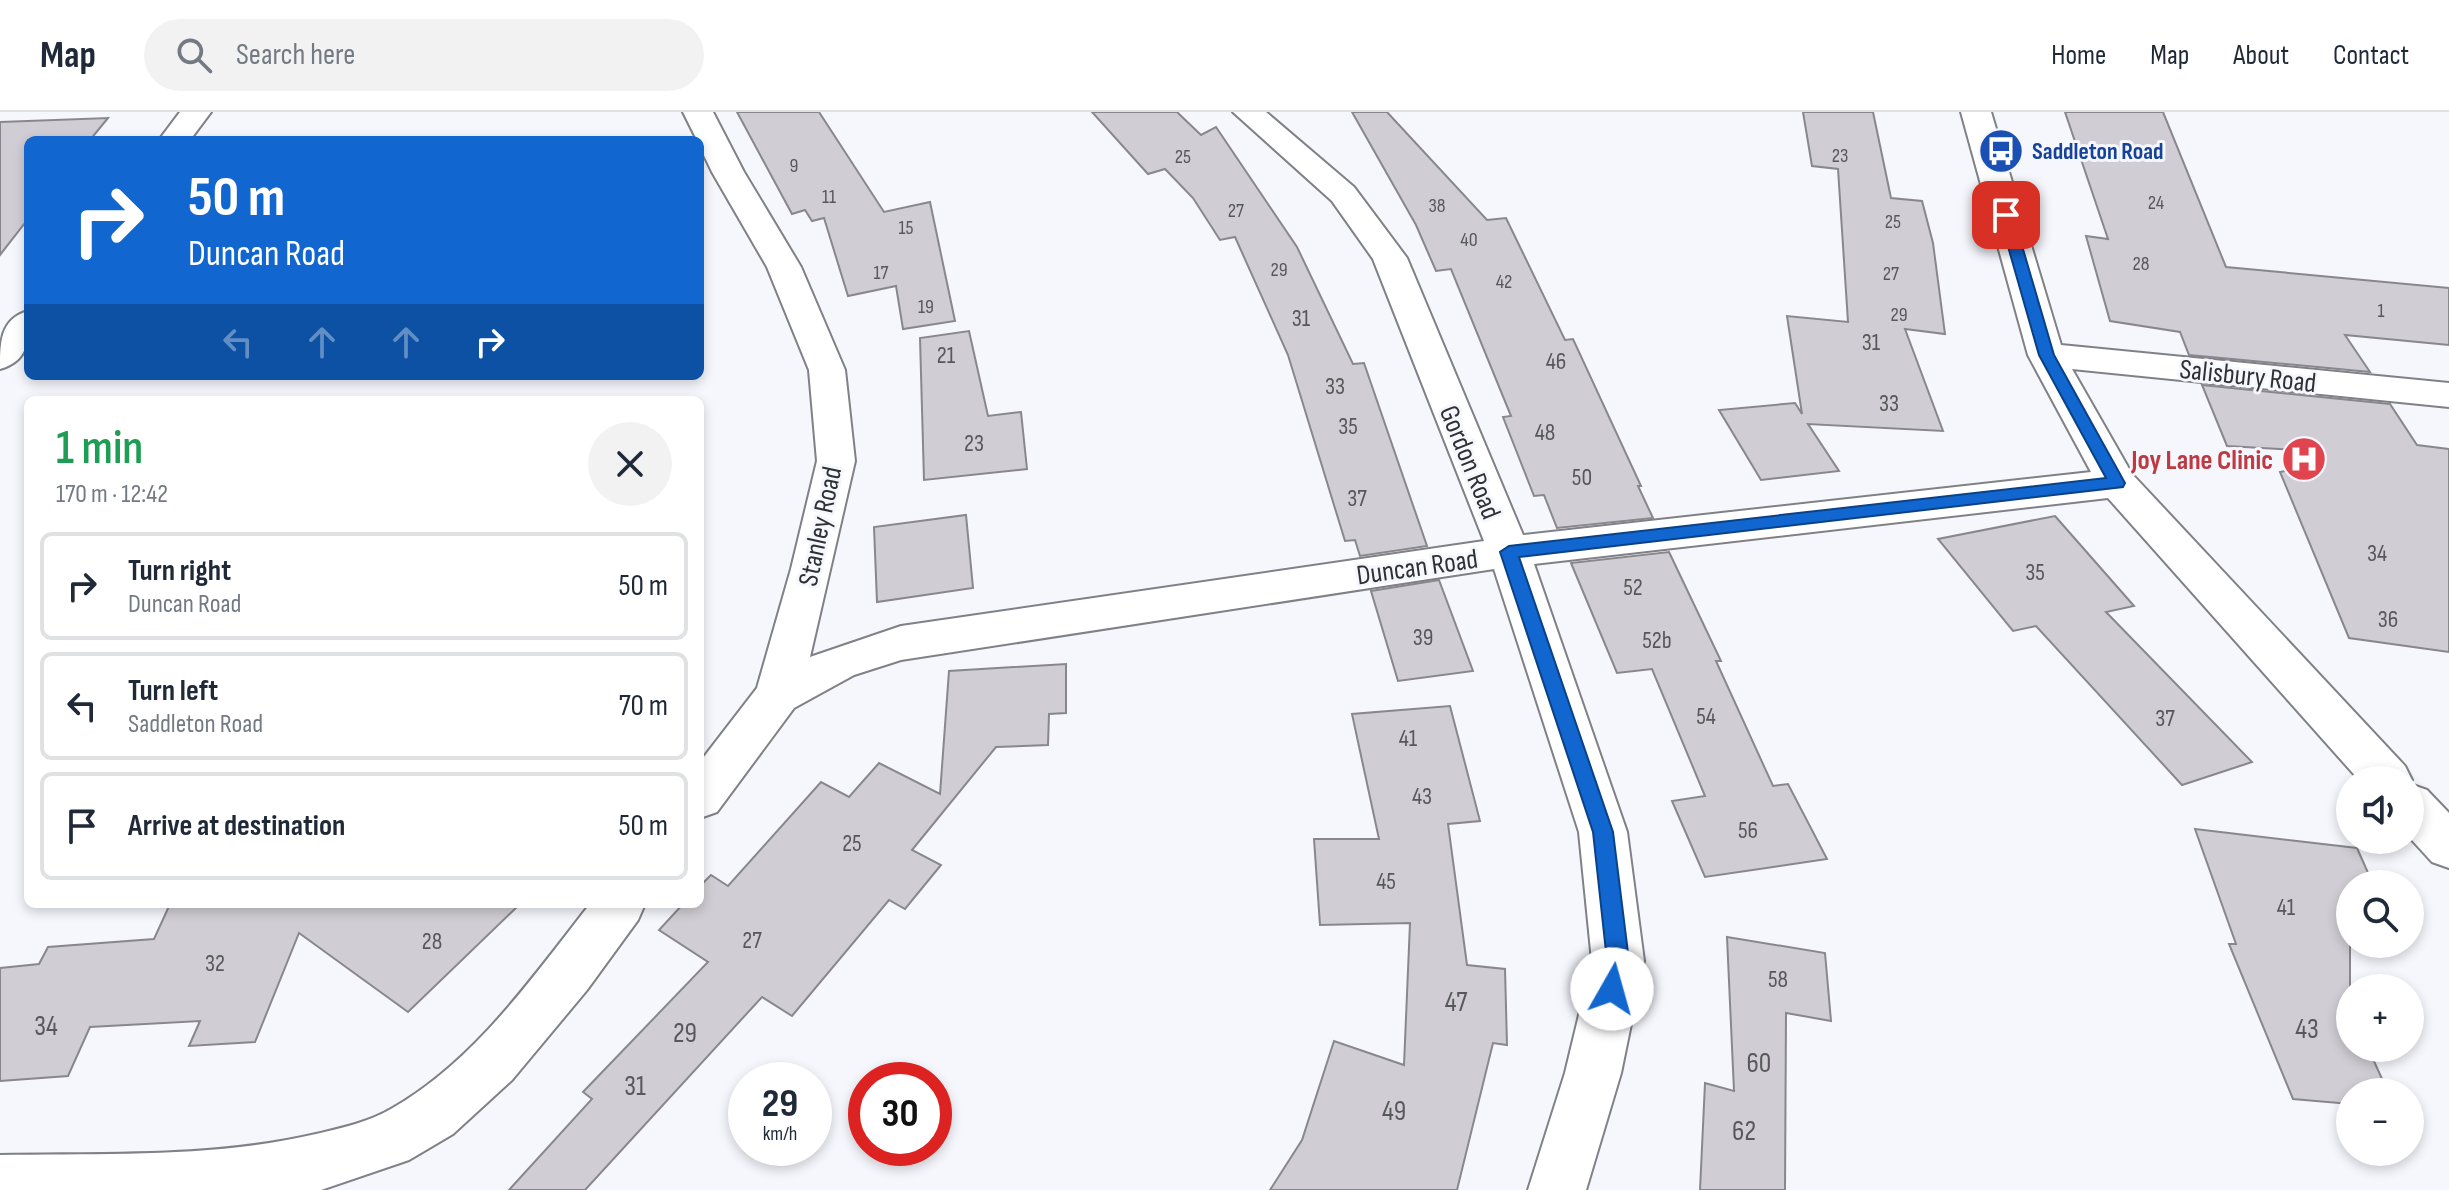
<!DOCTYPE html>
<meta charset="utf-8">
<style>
:root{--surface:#fff;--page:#f2f2f3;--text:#1f2937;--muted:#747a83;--line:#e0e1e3}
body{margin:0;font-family:"Sofia Sans Condensed",sans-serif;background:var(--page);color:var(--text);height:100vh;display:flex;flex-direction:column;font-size:30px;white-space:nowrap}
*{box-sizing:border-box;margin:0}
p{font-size:26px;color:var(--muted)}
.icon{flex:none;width:44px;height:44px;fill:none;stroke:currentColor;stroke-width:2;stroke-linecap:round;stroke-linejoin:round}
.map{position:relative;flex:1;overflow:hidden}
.details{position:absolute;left:24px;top:284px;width:680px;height:512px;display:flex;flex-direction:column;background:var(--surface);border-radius:12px;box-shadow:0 4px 12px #0003}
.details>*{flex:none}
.top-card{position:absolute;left:24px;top:24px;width:680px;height:244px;border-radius:12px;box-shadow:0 4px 12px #0003;background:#1166cf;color:#fff;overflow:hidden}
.controls{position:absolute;left:2336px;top:654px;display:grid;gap:16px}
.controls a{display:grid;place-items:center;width:88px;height:88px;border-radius:50%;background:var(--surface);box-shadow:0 4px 12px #0003;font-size:40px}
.speed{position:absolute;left:728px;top:950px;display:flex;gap:16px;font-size:40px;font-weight:700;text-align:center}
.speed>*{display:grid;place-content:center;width:104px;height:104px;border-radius:50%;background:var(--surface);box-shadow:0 4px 12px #0003;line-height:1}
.speed small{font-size:20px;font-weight:400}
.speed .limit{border:12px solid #d22;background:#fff;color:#111}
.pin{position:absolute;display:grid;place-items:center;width:68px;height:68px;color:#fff;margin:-34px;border-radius:16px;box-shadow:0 4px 12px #0006}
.me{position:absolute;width:88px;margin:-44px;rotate:7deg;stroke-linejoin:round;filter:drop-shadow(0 0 6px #0008)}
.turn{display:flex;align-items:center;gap:28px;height:168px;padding:0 32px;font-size:36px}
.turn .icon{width:104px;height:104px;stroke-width:2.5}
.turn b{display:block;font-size:56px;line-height:68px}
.lanes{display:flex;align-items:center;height:76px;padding:0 32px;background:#0003;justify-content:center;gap:40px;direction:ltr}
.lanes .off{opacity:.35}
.round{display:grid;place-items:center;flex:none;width:84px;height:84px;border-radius:42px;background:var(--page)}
.summary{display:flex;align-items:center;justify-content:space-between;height:136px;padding:0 32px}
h1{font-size:48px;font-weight:600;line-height:60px;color:#1e9e55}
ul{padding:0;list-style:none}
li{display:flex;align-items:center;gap:24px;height:108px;margin:0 16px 12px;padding:0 16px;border:4px solid var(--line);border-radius:12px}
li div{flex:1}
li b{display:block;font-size:30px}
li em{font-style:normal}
header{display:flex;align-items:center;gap:48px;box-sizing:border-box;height:112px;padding:0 40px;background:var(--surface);border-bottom:2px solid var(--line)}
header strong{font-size:38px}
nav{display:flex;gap:44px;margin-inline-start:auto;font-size:28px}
.search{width:560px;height:72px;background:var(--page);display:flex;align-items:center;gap:20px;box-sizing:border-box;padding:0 28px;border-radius:44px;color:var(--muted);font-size:30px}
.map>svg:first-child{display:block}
.building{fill:#d0ced4;stroke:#88878c;stroke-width:2}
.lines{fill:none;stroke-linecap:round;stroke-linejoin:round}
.street-casing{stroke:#808186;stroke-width:4}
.street{fill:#fff;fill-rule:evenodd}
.route{fill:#1166cf;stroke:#0b4287;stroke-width:2}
.labels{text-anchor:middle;stroke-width:6;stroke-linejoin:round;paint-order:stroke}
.far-number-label{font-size:20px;fill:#57585a}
.far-transit-label{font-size:24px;font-weight:bold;fill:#164399;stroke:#f5f7fd;text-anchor:start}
.number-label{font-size:24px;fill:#57585a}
.street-label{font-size:28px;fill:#2f3032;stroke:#f5f7fd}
.health-label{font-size:28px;font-weight:bold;fill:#be3a42;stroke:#f5f7fd;text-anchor:end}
.near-number-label{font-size:28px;fill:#57585a}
</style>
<header>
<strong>Map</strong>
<div class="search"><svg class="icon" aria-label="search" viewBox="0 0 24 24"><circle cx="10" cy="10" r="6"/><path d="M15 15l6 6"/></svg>Search here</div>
<nav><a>Home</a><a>Map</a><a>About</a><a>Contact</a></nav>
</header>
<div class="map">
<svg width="2449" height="1078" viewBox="0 0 2449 1078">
<rect width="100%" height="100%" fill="#f5f7fd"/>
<g class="building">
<path d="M737,0h82l65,100 46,-10 25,119 -52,8 -7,-43 -48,10 -24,-78 -12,3 -7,-11 -13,4z"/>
<path d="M1092,0h85l24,23 15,-8 81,120 56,117 11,-1 63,183 -67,10 -5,-16 -10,1 -57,-186 -53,-118 -15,3 -27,-42 -28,-29 -17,5z"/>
<path d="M1352,0h35l100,108 19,-2 59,122 8,-1 68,147h-3l15,32 -96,10 -13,-33 -10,1 -31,-79 8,-1 -60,-147 -15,2 -20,-46z"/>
<path d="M1803,0h70l18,86 31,3 11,42 12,91 -40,-5 38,102 -135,-7 31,47 -78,9 -42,-70 76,-7 7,11 -15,-98 61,6 -10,-153 -26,-3z"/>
<path d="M2065,0h98l63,155 223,21v57l-104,-10 25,37 -181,-17 -9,-23 -70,-11 -24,-85 22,3z"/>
<path d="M108,6l-18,22h-62v79l-28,36v-133z"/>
<path d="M969,219l19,85 33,-4 6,57 -103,11 -4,-142z"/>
<path d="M2202,273l188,19 27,41 32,4v203l-100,-14 -69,-166 38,-7 -1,-14 -90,-5z"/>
<path d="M966,403l7,73 -96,14 -3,-75z"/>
<path d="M2055,404l79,90 -28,6 146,150 -70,23 -146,-159 -23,5 -75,-92z"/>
<path d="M1669,440l52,109h-5l57,125 15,-2 39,75 -122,18 -33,-76 33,-5 -53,-127 -35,4 -46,-110z"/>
<path d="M1439,468l34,91 -75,10 -27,-90z"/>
<path d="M1066,552v49l-17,1 -1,31 -52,2 -84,103 29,15 -36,44 -16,-9 -97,116 -30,-19 -177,193h-76l83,-91 -9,-7 125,-130 -49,-32 24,-26h17v-18l11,-11 17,11 93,-104 28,15 30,-34 61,31 9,-123z"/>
<path d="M1450,594l30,115 -32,3 19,141 38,4 2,76 -14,-2 -36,147h-187l32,-50 32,-99 70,24 6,-142 -90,2 -6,-86h65l-27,-125z"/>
<path d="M2195,717l162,19 16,36h-23v164h18l20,44h-38v12l-57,-5 -64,-155h7z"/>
<path d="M170,792h350l-112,108 -109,-79 -44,109 -66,4 11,-25 -110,6 -22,49 -68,5v-113l39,-4 9,-17 106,-8z"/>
<path d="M1727,825l98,16 6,68 -45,-8 -1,177h-85l5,-107 29,8z"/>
</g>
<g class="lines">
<g class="street-casing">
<g id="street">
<path d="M180,0h31l-21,28h-31z"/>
<path d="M683,0h30l31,60 57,95 44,103 10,91 -45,196 91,-31 583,-85 -111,-282 -41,-58 -99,-89h33l88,75 53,71 116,277 568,-63 -63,-117 -67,-243h30l70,233 388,38v24l-377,-38 60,105 273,292 7,14 -2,3v-3h-51l-251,-282 -574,66 93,268 17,129 -23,112 -35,117h-58l37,-117 27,-112 -13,-129 -85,-263 -593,91 -47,15 -60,33 -77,104 -17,6v-56l57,-74 34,-119 26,-108 -8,-91 -42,-103 -55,-95 -12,-25v-7h-3z"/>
<path d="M28,199c0,27 3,49 -28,58 0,-26 0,-50 28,-58z"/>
<path d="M2410,672l17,6 22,23v55l-17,-6 -22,-24z"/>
<path d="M590,792h55l-7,16 -51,70 -75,90 -59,54 -44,26 -88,30h-321v-35c105,-2 213,3 316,-21 25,-6 53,-12 75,-25 83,-47 141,-131 199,-205z"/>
</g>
</g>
<use href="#street" class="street"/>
</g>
<path class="route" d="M2006,99l7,4 41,140 71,128 -2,4 -604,70 94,275 16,129 -9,35 -8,3 -8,-3 -3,-7 6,-28 -14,-129 -93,-280 9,-6 597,-68 -67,-123 -40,-140z"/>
<defs>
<g id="bus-disc" transform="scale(2.3)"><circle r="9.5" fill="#1a4fb4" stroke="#f5f7fd"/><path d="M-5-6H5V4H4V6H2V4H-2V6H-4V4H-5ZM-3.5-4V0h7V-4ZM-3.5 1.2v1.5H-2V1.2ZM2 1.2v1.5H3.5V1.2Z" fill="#fff"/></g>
<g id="hospital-disc" transform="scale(2.3)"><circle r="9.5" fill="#e0444e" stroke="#f5f7fd"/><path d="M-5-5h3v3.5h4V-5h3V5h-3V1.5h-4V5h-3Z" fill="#fff"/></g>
</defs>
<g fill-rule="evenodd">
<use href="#bus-disc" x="2001" y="39"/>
<use href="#hospital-disc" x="2304" y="347"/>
</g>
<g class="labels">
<g class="far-number-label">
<text x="1840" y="50">23</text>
<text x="1183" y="51">25</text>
<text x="794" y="60">9</text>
<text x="829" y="91">11</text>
<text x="2156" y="97">24</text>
<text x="1437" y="100">38</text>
<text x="1236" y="105">27</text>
<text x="1893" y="116">25</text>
<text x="906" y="122">15</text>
<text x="1469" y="134">40</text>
<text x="2141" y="158">28</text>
<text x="1279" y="164">29</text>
<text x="881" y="167">17</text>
<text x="1891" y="168">27</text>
<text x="1504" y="176">42</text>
<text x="926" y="201">19</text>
<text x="2381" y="205">1</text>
<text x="1899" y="209">29</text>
</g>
<g class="far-transit-label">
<text x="2032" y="47">Saddleton Road</text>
</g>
<g class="number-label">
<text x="1301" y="214">31</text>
<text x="1871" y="238">31</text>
<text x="946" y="251">21</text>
<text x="1556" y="257">46</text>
<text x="1335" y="282">33</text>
<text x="1889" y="299">33</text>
<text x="1348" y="322">35</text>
<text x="1545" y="328">48</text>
<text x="974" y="339">23</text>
<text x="1582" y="373">50</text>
<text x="1357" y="394">37</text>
<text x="2377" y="449">34</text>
<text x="2035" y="468">35</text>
<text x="1633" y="483">52</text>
<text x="2388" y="515">36</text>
<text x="1423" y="533">39</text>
<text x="1657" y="536">52b</text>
<text x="1706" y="612">54</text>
<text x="2165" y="614">37</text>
<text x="1408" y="634">41</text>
<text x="1422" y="692">43</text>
<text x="1748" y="726">56</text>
<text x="852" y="739">25</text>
<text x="1386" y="777">45</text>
<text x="2286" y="803">41</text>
<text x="752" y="836">27</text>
<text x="432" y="837">28</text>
<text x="215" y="859">32</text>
<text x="1778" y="875">58</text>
</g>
<g class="street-label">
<text transform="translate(2248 263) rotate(6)" y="10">Salisbury Road</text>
<text transform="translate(1471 350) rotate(68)" y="10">Gordon Road</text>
<text transform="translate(819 414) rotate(-78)" y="10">Stanley Road</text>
<text transform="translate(1417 454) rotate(-8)" y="10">Duncan Road</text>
</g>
<g class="health-label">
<text x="2273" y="357">Joy Lane Clinic</text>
</g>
<g class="near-number-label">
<text x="1456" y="899">47</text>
<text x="46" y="923">34</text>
<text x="2307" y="926">43</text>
<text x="685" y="930">29</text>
<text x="1759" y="960">60</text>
<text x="635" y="983">31</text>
<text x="1394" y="1008">49</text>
<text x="1744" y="1028">62</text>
</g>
</g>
</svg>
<div class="controls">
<a><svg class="icon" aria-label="sound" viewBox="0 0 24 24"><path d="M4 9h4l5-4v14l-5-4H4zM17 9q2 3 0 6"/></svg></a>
<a><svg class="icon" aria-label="search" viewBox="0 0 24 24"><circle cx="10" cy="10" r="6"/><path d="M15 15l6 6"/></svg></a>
<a>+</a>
<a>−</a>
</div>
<div class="speed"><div>29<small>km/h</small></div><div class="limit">30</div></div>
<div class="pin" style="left:2006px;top:103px;background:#d93025"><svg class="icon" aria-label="arrive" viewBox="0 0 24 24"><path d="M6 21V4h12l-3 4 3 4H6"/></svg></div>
<svg class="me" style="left:1612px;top:877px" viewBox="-20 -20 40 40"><circle r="19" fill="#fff"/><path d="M0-13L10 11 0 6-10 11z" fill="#1166cf"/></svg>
<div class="top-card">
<div class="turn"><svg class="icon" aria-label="right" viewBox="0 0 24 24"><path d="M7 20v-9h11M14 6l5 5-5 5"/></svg><div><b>50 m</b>Duncan Road</div></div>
<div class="lanes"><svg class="icon off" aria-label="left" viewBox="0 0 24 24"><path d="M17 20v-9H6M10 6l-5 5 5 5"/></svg><svg class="icon off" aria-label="ahead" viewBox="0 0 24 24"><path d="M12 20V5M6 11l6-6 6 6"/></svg><svg class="icon off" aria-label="ahead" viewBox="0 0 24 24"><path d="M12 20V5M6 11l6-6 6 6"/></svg><svg class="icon" aria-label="right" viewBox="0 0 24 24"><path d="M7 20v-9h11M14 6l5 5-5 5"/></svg></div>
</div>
<section class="details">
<div class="summary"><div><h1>1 min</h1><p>170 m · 12:42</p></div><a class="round"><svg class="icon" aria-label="close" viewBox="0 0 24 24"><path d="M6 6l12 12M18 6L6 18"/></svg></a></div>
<ul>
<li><svg class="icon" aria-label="right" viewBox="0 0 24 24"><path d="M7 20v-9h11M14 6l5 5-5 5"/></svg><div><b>Turn right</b><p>Duncan Road</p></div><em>50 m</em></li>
<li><svg class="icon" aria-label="left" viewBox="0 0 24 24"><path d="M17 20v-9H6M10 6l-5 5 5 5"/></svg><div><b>Turn left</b><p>Saddleton Road</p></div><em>70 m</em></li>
<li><svg class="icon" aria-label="arrive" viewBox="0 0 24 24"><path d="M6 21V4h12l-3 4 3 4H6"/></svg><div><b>Arrive at destination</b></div><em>50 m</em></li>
</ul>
</section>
</div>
